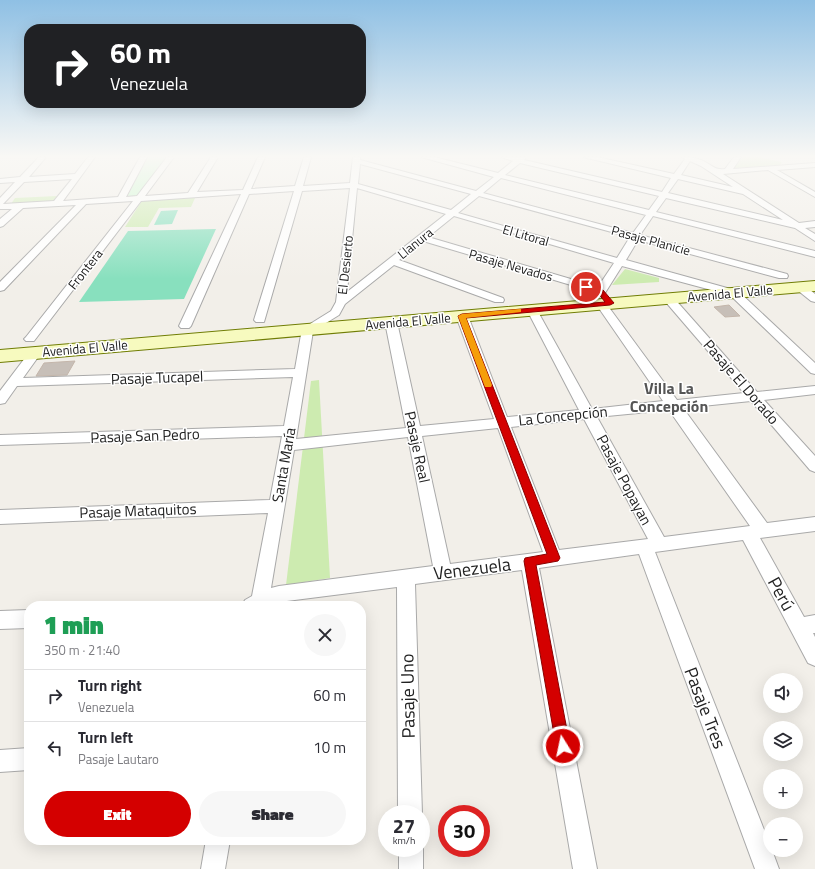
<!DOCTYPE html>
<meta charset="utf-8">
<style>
:root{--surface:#fff;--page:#f7f7f7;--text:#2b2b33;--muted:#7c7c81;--line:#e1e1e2;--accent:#d40000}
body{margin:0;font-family:"Titillium Web",sans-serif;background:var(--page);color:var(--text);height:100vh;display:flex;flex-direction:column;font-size:15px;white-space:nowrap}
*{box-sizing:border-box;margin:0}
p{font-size:13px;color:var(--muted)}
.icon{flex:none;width:22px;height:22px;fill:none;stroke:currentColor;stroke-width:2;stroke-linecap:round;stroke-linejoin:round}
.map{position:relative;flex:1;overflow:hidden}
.drawer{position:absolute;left:24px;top:601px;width:342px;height:244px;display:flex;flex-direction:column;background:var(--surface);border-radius:16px;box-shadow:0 4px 16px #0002}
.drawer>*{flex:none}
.guide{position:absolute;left:24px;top:24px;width:342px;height:84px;border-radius:16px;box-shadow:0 4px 16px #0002;background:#202124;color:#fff;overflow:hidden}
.buttons{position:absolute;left:763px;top:673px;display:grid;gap:8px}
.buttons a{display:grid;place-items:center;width:40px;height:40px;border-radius:50%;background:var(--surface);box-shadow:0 4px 16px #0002;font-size:20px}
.speed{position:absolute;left:378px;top:805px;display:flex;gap:8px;font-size:20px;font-weight:700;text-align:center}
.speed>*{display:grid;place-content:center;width:52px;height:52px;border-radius:50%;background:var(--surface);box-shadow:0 4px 16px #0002;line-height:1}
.speed small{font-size:10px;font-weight:400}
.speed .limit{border:6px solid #d22;background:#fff;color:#111}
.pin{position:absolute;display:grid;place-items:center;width:34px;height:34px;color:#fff;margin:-17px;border:2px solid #fff;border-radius:50%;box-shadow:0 1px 4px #0007}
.me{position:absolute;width:44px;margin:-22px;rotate:350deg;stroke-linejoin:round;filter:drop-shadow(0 0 3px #0008)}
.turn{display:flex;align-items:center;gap:14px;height:84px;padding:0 20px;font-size:18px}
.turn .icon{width:52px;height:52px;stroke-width:2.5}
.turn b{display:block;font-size:28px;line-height:34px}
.round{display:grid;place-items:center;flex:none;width:42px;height:42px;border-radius:21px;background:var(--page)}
.summary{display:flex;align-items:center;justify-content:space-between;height:68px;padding:0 20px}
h1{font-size:24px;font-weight:800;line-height:30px;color:#1e9e55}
.cta{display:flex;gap:8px;margin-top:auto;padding:8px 20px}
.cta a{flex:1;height:46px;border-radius:24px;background:var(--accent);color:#fff;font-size:16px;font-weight:800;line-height:46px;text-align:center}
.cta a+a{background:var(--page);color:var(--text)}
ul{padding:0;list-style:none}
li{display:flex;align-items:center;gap:12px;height:52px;padding:0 20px;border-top:1px solid var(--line)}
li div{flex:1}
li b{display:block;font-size:15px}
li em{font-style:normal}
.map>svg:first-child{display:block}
.grass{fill:#cdebb0}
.park{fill:#c8facc}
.pitch{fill:#88e0be}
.building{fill:#c7bfb8;stroke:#c4b6ab}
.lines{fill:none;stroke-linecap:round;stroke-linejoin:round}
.street-casing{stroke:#a9a9a9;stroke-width:2}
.secondary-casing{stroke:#707d05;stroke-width:2}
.street{fill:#fff;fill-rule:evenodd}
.secondary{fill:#f7fabf;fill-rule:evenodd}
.route{fill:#d40000;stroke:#8a0000}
.slow{fill:#f59e0b}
.labels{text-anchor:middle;stroke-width:3;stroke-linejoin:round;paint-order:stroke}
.far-street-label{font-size:13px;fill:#222;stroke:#fff}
.street-label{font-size:15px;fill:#222;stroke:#fff}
.neighbourhood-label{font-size:16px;font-weight:bold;fill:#555;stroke:#fff}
.near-street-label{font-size:18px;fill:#222;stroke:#fff}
</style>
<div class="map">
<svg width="815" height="869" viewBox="0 0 815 869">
<rect width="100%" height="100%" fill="#f2efe9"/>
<g class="grass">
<path d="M743,157h16l23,5 -2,3 -46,3z"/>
<path d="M57,196l-4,5 -42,3 4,-6z"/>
<path d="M195,198l-4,9 -32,1 -11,19h-23l18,-28z"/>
<path d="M625,269l34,9v4l-47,3z"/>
<path d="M319,380l11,198 -44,7 25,-204z"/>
</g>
<path class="park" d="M147,157h21l-30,40h-11z"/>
<g class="pitch">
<path d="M178,210l-6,14 -18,1 7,-14z"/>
<path d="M216,229l-32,70 -105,3 49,-71z"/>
</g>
<g class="building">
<path d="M729,305l11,11 -15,1 -11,-10z"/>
<path d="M75,361l-8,14 -31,1 8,-13z"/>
</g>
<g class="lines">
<g class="street-casing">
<g id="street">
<path d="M39,157h7l-17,20 46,-3 13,-17h7l-32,44 55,-4 22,-40h7l-21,40 11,-1 30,-39h7l-29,39 43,-3 23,-36h7l-21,35 46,-2 15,-33h7l-14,32 44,-3 9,-29h7l-8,29 47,-3 3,-26h7v3l116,31 18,-14 -73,-20h13l64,16 15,-12 -12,-4h25l-2,3 138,32 9,-14 -88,-21h14l77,17 11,-15 -3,-2c9,0 17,1 25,6 7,4 9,7 18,6l9,-12h7l-8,12 82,-6v4l-38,3 38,22v5l-47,-27 -45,4 76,49 16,-2v6l-10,1 10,6v7l-20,-13 -129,-30 -10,14 159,39v6l-162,-41 -13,19 147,39 1,2 -1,2h-8l-141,-38 -12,20 112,31 77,72v11l-4,-1 -81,-78 -108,-29 -17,27 -4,1 -178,-53 -24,19 104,38 1,2 -1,2h-8l-101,-37 -49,39 -6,11 -26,16 -17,108 110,-11 -21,-106 6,-3 6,3 23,104 74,-7 -38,-103 6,-3 6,3 39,101 72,-7 -52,-100 5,-3 5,3 55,99 71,-8 -67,-97 5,-3 4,1 72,98 67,-7 -80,-93 -1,-2 1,-2h8l85,96 58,-6v8l-51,6 51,56v16l-5,-2 -59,-69 -68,7 84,115 48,-6v14l-55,7 44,79 11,-2v18h-2l2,4v29l-7,-3 -65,-123 -88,12 115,293v5h2l7,19h-24l-116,-315 -100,14 58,301h-24l-51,-299 -107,14 7,230 -1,2v-2h-23l-1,-227 -118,15 -10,4h-27l3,-6 7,-4 16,-83 -268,11v-14l270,-10 12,-64 -282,9v-10l284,-9 9,-49 -276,9 -12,17 -5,1v-13l31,-41h8l2,3 -18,25 272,-9 7,-40 29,-18 5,-9 14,-114 -48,3 -38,131h-8l-2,-2 40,-129 -45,3 -58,132 -2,2h-8l-2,-2 62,-132 -100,7 -107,140h-8l-2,-2 2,-2 107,-136 -47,3 -82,86 -4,1v-9l76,-77 -53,3 -20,18 -3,1v-8l12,-10h-12v-11l15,-16 -15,1v-4l20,-2zM690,161l11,5 32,21 -52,-12zM520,163l139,33 -10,14 -144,-35zM360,164l111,30 -20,16 -93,-26zM501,178l145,37 -13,18 -150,-40zM72,179l-18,22 -51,3 21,-22zM678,179l65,15 40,26 -115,-27zM357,188l89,26 -99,78zM479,196l151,41 -13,21 -159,-45zM454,216l160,47 -16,24 -170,-50zM669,410l81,116 -86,11 -67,-120zM584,419l64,120 -89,11 -48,-123zM498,428l45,124 -93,12 -28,-128zM408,437l25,129 -154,20 -8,2 23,-138z"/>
<path d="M800,284l4,1 11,9v8l-4,-1 -15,-12 -1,-2 1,-2z"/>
<path d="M29,610v18l-29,1v-18z"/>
<path d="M29,748v22l-29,2v-22z"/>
<path d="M206,840h24l-5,29h-24z"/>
<path d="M421,843l2,5v21h-24v-21h22z"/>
</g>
</g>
<g class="secondary-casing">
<path id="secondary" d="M815,281v10l-815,71v-12z"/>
</g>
<use href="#street" class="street"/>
<use href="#secondary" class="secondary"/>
</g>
<linearGradient id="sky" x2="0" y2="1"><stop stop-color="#8fc0e4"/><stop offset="0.56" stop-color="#f9f8f5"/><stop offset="1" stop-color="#f9f8f5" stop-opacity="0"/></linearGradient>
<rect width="815" height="279" fill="url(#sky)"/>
<path class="route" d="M583,285l20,5 11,13 -4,2 -144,13 94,240 -2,3 -22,4 34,181 -2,5 -5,2 -5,-2 -2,-5 -32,-185 1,-3 22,-4 -89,-238 4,-2 143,-12 -7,-9 -15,-5z"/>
<path class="slow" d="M519,309h2v3l-55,6 26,67 -1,2h-6l-27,-71 4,-2z"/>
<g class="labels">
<g class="far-street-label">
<text transform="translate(526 235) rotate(16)" y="5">El Litoral</text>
<text transform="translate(651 240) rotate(15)" y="5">Pasaje Planicie</text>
<text transform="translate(415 243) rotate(-39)" y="5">Llanura</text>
<text transform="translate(345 265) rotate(-84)" y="5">El Desierto</text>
<text transform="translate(511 265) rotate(16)" y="5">Pasaje Nevados</text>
<text transform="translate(85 269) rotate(-52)" y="5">Frontera</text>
<text transform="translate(730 293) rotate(-5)" y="5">Avenida El Valle</text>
<text transform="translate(408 321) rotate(-5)" y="5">Avenida El Valle</text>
<text transform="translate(85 348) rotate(-5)" y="5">Avenida El Valle</text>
</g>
<g class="street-label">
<text transform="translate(157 378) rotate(-2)" y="5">Pasaje Tucapel</text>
<text transform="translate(741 382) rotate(49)" y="5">Pasaje El Dorado</text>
<text transform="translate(563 416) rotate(-6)" y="5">La Concepción</text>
<text transform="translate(145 436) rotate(-2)" y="5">Pasaje San Pedro</text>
<text transform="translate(417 447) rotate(78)" y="5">Pasaje Real</text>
<text transform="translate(284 465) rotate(-80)" y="5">Santa María</text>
<text transform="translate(624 480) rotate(62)" y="5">Pasaje Popayan</text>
<text transform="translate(138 511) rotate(-2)" y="5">Pasaje Mataquitos</text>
</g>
<g class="neighbourhood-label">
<text x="669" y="394">Villa La<tspan x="669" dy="18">Concepción</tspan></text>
</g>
<g class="near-street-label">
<text transform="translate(472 569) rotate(-7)" y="6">Venezuela</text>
<text transform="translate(781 594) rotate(61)" y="6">Perú</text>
<text transform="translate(408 696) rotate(-91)" y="6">Pasaje Uno</text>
<text transform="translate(705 708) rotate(69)" y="6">Pasaje Tres</text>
</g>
</g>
</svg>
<div class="buttons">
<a><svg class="icon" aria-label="sound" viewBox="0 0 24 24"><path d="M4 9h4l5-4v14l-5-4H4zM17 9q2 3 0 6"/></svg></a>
<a><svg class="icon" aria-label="layers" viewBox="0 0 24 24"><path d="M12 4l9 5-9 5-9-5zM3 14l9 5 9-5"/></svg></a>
<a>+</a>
<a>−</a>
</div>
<div class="speed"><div>27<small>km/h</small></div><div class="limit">30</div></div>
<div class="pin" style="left:586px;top:287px;background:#d93025"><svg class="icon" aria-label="arrive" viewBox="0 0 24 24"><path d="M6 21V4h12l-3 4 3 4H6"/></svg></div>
<svg class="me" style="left:563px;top:746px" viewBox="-20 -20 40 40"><circle r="17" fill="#d40000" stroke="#fff" stroke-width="3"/><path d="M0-11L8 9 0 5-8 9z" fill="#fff"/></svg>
<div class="guide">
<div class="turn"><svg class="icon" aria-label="right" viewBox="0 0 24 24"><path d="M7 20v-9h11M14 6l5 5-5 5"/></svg><div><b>60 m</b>Venezuela</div></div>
</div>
<section class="drawer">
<div class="summary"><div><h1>1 min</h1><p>350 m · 21:40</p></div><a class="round"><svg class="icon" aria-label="close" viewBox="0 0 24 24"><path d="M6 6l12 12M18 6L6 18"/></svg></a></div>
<ul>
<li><svg class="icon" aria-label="right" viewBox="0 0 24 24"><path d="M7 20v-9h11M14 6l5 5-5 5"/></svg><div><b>Turn right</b><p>Venezuela</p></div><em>60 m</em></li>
<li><svg class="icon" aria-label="left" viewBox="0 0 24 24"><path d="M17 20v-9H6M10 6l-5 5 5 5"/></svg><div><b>Turn left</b><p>Pasaje Lautaro</p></div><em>10 m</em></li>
</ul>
<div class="cta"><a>Exit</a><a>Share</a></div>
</section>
</div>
